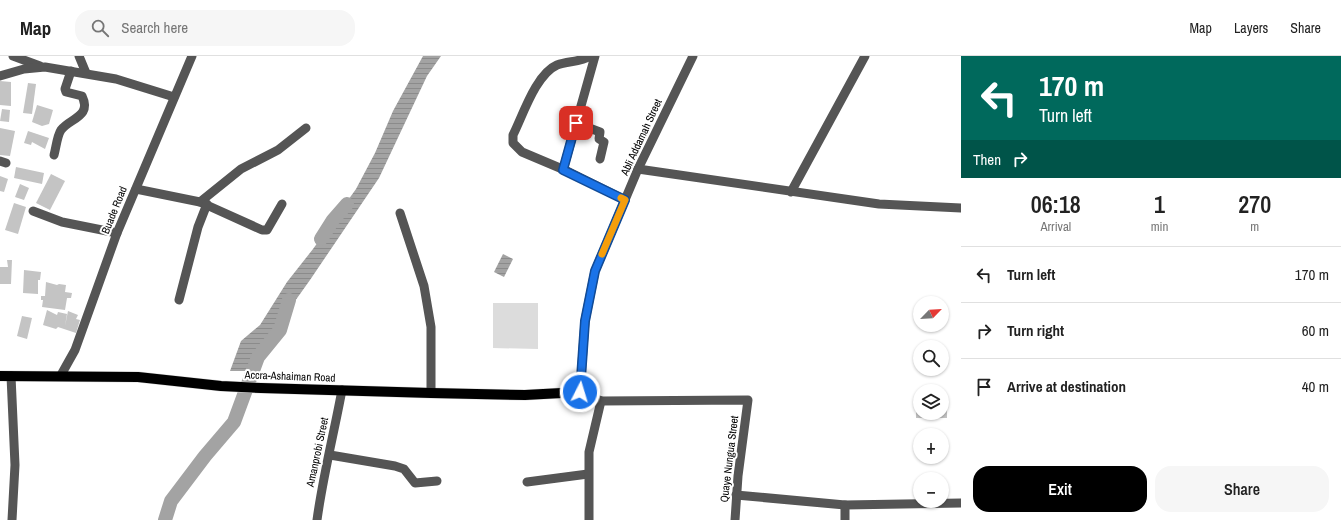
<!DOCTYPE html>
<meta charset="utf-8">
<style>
:root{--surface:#fff;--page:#f6f6f6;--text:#222;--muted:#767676;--line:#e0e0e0;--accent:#000}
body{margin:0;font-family:"Archivo Narrow",sans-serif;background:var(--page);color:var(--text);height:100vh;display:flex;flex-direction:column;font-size:15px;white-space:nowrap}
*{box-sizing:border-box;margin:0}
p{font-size:13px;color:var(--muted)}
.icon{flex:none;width:22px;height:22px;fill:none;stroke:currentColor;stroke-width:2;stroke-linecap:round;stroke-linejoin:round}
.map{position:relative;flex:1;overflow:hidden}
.panel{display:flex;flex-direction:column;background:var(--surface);width:380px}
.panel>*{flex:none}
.guide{background:#00695c;color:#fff;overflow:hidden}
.needle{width:26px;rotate:65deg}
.fabs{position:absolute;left:913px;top:240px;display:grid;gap:8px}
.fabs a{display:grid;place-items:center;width:36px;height:36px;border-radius:50%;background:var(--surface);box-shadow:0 1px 3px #0004;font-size:20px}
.pin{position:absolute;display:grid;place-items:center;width:34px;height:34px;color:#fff;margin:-17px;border-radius:8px;box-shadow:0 2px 6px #0006}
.me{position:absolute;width:44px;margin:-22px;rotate:5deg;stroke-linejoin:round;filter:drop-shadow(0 0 3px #0008)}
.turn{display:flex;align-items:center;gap:14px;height:84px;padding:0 12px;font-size:18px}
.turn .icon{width:52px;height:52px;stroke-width:2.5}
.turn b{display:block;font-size:28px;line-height:34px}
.then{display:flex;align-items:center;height:38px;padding:0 12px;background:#0003;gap:8px;font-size:15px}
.eta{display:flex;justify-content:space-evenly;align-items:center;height:68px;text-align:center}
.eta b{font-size:24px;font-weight:600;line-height:28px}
.cta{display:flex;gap:8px;margin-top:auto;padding:8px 12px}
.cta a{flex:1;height:46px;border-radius:16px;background:var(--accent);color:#fff;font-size:16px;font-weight:600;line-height:46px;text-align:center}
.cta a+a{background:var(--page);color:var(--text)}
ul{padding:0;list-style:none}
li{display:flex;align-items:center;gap:12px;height:56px;padding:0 12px;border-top:1px solid var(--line)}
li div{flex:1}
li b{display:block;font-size:15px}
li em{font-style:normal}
header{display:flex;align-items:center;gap:24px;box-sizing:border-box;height:56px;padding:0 20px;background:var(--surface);border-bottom:1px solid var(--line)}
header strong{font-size:19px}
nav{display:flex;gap:22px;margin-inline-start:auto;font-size:14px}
.search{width:280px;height:36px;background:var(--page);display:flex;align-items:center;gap:10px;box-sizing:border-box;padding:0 14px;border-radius:16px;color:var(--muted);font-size:15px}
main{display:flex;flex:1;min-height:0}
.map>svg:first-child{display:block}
.grass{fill:#dcdcdc}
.water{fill:url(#water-rules)}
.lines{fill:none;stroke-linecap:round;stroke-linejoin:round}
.river{stroke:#a3a3a3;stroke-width:14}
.building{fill:#c4c4c4}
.major-casing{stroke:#dbdbdb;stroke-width:11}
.minor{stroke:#555;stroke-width:9}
.major{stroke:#000;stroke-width:10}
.route-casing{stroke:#114b97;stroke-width:10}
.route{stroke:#1a73e8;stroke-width:7}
.slow{stroke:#f59e0b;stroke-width:7}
.labels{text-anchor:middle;stroke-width:4;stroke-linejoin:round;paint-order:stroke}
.street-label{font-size:11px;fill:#000;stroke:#fff}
</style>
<header>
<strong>Map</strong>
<div class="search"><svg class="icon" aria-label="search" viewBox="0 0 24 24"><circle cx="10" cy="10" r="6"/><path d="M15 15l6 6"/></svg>Search here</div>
<nav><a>Map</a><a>Layers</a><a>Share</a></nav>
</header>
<main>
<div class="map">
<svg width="961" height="464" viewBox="0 0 961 464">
<defs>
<pattern id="water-rules" width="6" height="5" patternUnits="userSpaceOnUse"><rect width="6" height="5" fill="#a3a3a3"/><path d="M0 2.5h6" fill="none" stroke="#8b8b8b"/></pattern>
</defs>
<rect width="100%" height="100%" fill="#fff"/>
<path class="grass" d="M493,247h45v46l-45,-1z"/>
<g class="water">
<path d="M423,0h18l-14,20 -48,102 -69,102 -65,91h-15l11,-30 19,-16 27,-43 26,-33 43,-60 19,-36 18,-42z"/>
<path d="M503,198l10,5 -9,18 -10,-5z"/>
</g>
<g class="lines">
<g class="river">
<path d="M321,183l12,-19 14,-16"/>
<path d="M165,464l6,-19 34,-45 29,-34 24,-65 22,-27 9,-30"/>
</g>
</g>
<g class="building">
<path d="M0,25l11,1v24l-11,-1z"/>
<path d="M28,27l8,1 -4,30 -9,-1z"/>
<path d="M37,49l16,5 -4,14 -7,2 -10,-4z"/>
<path d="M2,53l8,1 -1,12 -9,-1z"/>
<path d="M0,72l15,3 -5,25 -10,-1z"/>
<path d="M28,75l21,7 -4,11 -13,-7 -1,3 -7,-2z"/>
<path d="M16,111l28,6 -2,11 -28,-6z"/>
<path d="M51,118l14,7 -15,29 -14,-7z"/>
<path d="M0,120l8,3 -4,13 -4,-1z"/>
<path d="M20,128l9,4 -5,12 -9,-3z"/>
<path d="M14,147l12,4 -8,27 -13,-4z"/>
<path d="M7,204h5l-1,24h-11v-17h8z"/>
<path d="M24,214l17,2 -1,8h-2v14l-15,-1z"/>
<path d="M46,226l11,3 2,-1 7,1 -1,7 7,1 -1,5h-4l-2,12 -23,-3 1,-7h-2v-4h4z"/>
<path d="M47,254l10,5 1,-3 9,2 -2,12 3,-15 10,4 -2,4 4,1 -4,13 -18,-6 -2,2 -13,-4z"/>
<path d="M22,260l10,2 -5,21 -10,-3z"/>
<path d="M916,353h4v4h22v-3h5v8h-31z"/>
</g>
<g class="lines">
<g class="major-casing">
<path id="major" d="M0,320l138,1 83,9 40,2 170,5 94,2 55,-3"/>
</g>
<g class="minor">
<path d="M13,0l27,10"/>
<path d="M79,0l7,17"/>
<path d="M590,0c-9,6 -22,5 -33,9 -21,9 -34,50 -44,70v8l9,9 45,19 58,29"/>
<path d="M693,0l-55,113 -43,102 -10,50 -5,71 21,9 147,-1 -10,76 -3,44"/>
<path d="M0,20l24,-7 21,-2 71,12 58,18"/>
<path d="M576,67l24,9 -1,7 5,3 -4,17"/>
<path d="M54,99c2,-7 3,-19 7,-25 9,-12 31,-13 21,-34l-16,-4 -1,-3 6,-18"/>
<path d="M0,105l6,2"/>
<path d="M638,113l241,35 82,4"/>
<path d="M563,114l32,-114"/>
<path d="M136,133l64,13 62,28h5l15,-26"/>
<path d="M791,136l74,-136"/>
<path d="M200,146l41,-33 37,-19 28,-22"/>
<path d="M33,155l29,11 55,11"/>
<path d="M400,157l24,73 7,41v66"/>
<path d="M179,244l19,-73 9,-23"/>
<path d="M61,319l14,-25 42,-117 75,-177"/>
<path d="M11,320l4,89 -3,55"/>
<path d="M330,399l65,11 9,3 11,14 22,-2"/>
<path d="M527,426l61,-8"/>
<path d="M736,439l109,10 116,-2"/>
<path d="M845,449v15"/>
<path d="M317,464c6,-44 17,-87 25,-130"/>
<path d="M589,464v-68l12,-51"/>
</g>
<use href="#major" class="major"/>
</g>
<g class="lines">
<g class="route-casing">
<path id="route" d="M576,67l-13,47 62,30 -30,71 -10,50 -5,71"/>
</g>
<use href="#route" class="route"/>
<path class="slow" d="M602,198l23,-54 -4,-2"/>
</g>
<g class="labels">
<g class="street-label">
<text transform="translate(641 81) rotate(-65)" y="4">Abli Addamah Street</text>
<text transform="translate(114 154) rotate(-68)" y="4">Buade Road</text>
<text transform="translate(290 320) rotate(2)" y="4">Accra-Ashaiman Road</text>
<text transform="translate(317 396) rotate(-78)" y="4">Amanprobi Street</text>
<text transform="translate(729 403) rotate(-83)" y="4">Quaye Nungua Street</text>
</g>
</g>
</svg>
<div class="fabs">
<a><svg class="needle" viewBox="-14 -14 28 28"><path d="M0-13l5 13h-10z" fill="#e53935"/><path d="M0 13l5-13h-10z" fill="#767676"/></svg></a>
<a><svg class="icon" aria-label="search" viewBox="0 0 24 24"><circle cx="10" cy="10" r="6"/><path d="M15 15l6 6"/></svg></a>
<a><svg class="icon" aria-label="layers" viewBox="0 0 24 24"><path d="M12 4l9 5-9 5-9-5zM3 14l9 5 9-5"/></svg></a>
<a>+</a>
<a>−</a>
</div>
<div class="pin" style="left:576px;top:67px;background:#d93025"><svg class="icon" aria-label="arrive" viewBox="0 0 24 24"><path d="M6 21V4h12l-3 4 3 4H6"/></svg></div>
<svg class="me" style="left:580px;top:336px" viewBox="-20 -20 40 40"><circle r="17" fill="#1a73e8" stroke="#fff" stroke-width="3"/><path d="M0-11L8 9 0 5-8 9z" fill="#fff"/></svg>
</div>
<section class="panel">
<div class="guide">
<div class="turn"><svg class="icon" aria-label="left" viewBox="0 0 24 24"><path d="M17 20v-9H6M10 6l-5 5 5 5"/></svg><div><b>170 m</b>Turn left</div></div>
<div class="then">Then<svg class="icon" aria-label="right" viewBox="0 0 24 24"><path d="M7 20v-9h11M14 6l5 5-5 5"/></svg></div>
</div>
<div class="eta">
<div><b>06:18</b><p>Arrival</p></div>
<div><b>1</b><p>min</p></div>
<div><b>270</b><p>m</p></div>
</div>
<ul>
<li><svg class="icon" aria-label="left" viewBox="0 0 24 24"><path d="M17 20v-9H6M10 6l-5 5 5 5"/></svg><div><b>Turn left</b></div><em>170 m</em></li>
<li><svg class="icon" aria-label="right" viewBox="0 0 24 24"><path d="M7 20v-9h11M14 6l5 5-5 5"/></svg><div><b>Turn right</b></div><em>60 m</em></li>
<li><svg class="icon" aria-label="arrive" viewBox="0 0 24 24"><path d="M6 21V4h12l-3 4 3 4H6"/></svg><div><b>Arrive at destination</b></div><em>40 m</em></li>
</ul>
<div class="cta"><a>Exit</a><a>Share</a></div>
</section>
</main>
